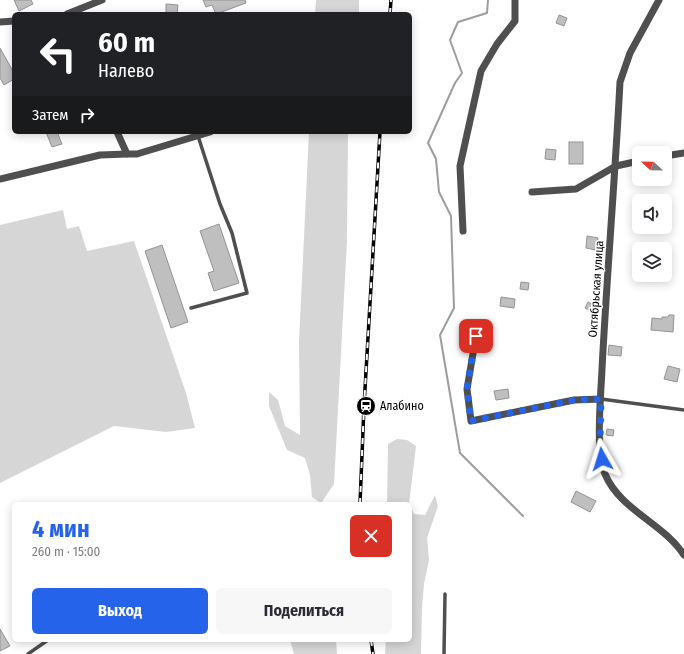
<!DOCTYPE html>
<html lang="ru">
<meta charset="utf-8">
<style>
:root{--surface:#fff;--page:#f7f7f7;--text:#2b2b33;--muted:#7c7c81;--accent:#2563eb}
body{margin:0;font-family:"Fira Sans Condensed",sans-serif;background:var(--page);color:var(--text);height:100vh;display:flex;flex-direction:column;font-size:15px;white-space:nowrap}
*{box-sizing:border-box;margin:0}
p{font-size:13px;color:var(--muted)}
.icon{flex:none;width:22px;height:22px;fill:none;stroke:currentColor;stroke-width:2;stroke-linecap:round;stroke-linejoin:round}
.map{position:relative;flex:1;overflow:hidden}
.details{position:absolute;left:12px;top:502px;width:400px;height:140px;display:flex;flex-direction:column;background:var(--surface);border-radius:6px;box-shadow:0 2px 10px #0003}
.details>*{flex:none}
.top-card{position:absolute;left:12px;top:12px;width:400px;height:122px;border-radius:6px;box-shadow:0 2px 10px #0003;background:#202124;color:#fff;overflow:hidden}
.needle{width:26px;rotate:292deg}
.tools{position:absolute;left:632px;top:146px;display:grid;gap:8px}
.tools a{display:grid;place-items:center;width:40px;height:40px;border-radius:6px;background:var(--surface);box-shadow:0 2px 10px #0003;font-size:20px}
.pin{position:absolute;display:grid;place-items:center;width:34px;height:34px;color:#fff;margin:-17px;border-radius:8px;box-shadow:0 2px 6px #0006}
.me{position:absolute;width:44px;margin:-22px;rotate:354deg;stroke-linejoin:round;filter:drop-shadow(0 0 3px #0008)}
.turn{display:flex;align-items:center;gap:14px;height:84px;padding:0 20px;font-size:18px}
.turn .icon{width:52px;height:52px;stroke-width:2.5}
.turn b{display:block;font-size:28px;line-height:34px}
.then{display:flex;align-items:center;height:38px;padding:0 20px;background:#0003;gap:8px;font-size:15px}
.round{display:grid;place-items:center;flex:none;width:42px;height:42px;border-radius:6px;background:var(--page)}
.summary{display:flex;align-items:center;justify-content:space-between;height:68px;padding:0 20px}
h1{font-size:24px;font-weight:700;line-height:30px;color:var(--accent)}
.cta{display:flex;gap:8px;margin-top:auto;padding:8px 20px}
.cta a{flex:1;height:46px;border-radius:6px;background:var(--accent);color:#fff;font-size:16px;font-weight:700;line-height:46px;text-align:center}
.cta a+a{background:var(--page);color:var(--text)}
.map>svg:first-child{display:block}
.green{fill:#d6d6d6}
.lines{fill:none;stroke-linecap:round;stroke-linejoin:round}
.stream{stroke:#9d9d9d;stroke-width:2}
.building{fill:#bfbfbf;stroke:#939393}
.service{stroke:#4f4f4f;stroke-width:3.5}
.minor{stroke:#4f4f4f;stroke-width:7}
.rail-casing{stroke:#000;stroke-width:3.5}
.rail{stroke:#fff;stroke-width:2;stroke-dasharray:6;stroke-linecap:butt}
.route{stroke:#2563eb;stroke-width:7;stroke-dasharray:0 12.6}
.labels{text-anchor:middle;stroke-width:3;stroke-linejoin:round;paint-order:stroke}
.street-label{font-size:12px;fill:#000;stroke:#fff}
.poi-label{font-size:12px;fill:#000;stroke:#fff;text-anchor:start}
</style>
<div class="map">
<svg width="684" height="654" viewBox="0 0 684 654">
<rect width="100%" height="100%" fill="#fff"/>
<g class="green">
<path d="M316,0h43v14h-44z"/>
<path d="M309,132h39l-1,109 -13,243 -13,19 -9,-6 -2,-22 -5,-17 -18,-8 -18,-44v-14l9,8 7,26 15,9 -1,-93z"/>
<path d="M63,210l4,19 12,-3 8,25 47,-10 52,152 9,35 -29,4 -52,-6 -114,57v-258z"/>
<path d="M397,439l10,1 9,6 -7,58h-22l1,-60z"/>
<path d="M435,495l3,11 -11,32 2,22 -5,24 -2,24 -1,46h-36l1,-14h24v-135l4,9 11,1z"/>
<path d="M290,640h46l1,14h-43z"/>
</g>
<g class="lines">
<path class="stream" d="M488,0l-1,13 -29,9 -8,18 12,33 -7,10 -27,60 8,16 3,33 12,24 3,92 -14,27 20,118 63,63"/>
</g>
<g class="building">
<path d="M14,0h17l2,4 -14,7z"/>
<path d="M203,0h42l1,3 -30,11 -4,-9 -6,2z"/>
<path d="M166,4l12,1 -1,9h-11z"/>
<path d="M559,15l8,3 -3,8 -8,-3z"/>
<path d="M0,48l14,25v6l-10,6 -4,-7z"/>
<path d="M46,132h11l5,12 -10,3z"/>
<rect x="569" y="142" width="14" height="22"/>
<path d="M546,149l10,1 -1,10 -10,-1z"/>
<path d="M219,224l20,59 -25,8 -6,-18 6,-2 -14,-40z"/>
<path d="M587,236l11,2 -2,12 -10,-2z"/>
<path d="M162,245l26,77 -17,6 -26,-77z"/>
<path d="M521,282l8,1 -1,7 -8,-1z"/>
<path d="M501,297l14,2 -1,9 -14,-2z"/>
<path d="M588,302l10,5 -3,6 -10,-5z"/>
<path d="M669,315h5l-1,17 -22,-2 1,-12 10,1v-2h6z"/>
<path d="M609,345l13,2 -1,9 -13,-1z"/>
<path d="M668,366l12,3 -3,13 -13,-3z"/>
<path d="M508,389l1,9 -13,2 -2,-9z"/>
<path d="M607,429l7,1 -1,6 -7,-1z"/>
<path d="M576,491l20,10 -6,11 -19,-10z"/>
<path d="M0,629l10,17 -10,5z"/>
</g>
<g class="lines">
<g class="service">
<path d="M191,308l56,-15 -15,-60 -12,-29 -22,-68"/>
<path d="M601,399l83,11"/>
<path d="M28,654l20,-14"/>
<path d="M444,654l1,-60"/>
</g>
<g class="minor">
<path d="M659,0l-29,53 -10,29c-5,96 -13,191 -18,287 -1,26 -7,82 3,105 15,36 58,49 79,81"/>
<path d="M67,14l35,-14"/>
<path d="M0,22l14,-1"/>
<path d="M117,132l10,22h10l73,-22"/>
<path d="M665,156l19,-3"/>
<path d="M0,179l100,-24 27,-1"/>
<path d="M532,192l44,-3 40,-23 23,-5"/>
<path d="M463,231l-3,-65 21,-95 16,-27 18,-23v-21"/>
<path d="M476,336l-9,53 4,32 103,-21 27,-1"/>
</g>
<g class="rail-casing">
<g id="rail">
<path d="M390,14l1,-14"/>
<path d="M360,504l4,-98 16,-274"/>
<path d="M371,640l2,14"/>
</g>
</g>
<use href="#rail" class="rail"/>
</g>
<g class="lines">
<path class="route" d="M476,336l-9,52 4,33 103,-21 27,-1 -1,47 2,13"/>
</g>
<defs>
<g id="station-disc" transform="scale(1)"><circle r="9.5" fill="#000" stroke="#fff"/><path d="M-3-6H3Q5-6 5-4V2Q5 4 3 4L4.5 6H3L1.5 4h-3L-3 6H-4.5L-3 4Q-5 4-5 2V-4Q-5-6-3-6ZM-3.5-4v3h7v-3ZM-3.5 1v1.5H-2V1ZM2 1v1.5H3.5V1Z" fill="#fff"/></g>
</defs>
<g fill-rule="evenodd">
<use href="#station-disc" x="366" y="406"/>
</g>
<g class="labels">
<g class="street-label">
<text transform="translate(596 289) rotate(-86)" y="4">Октябрьская улица</text>
</g>
<g class="poi-label">
<text x="380" y="410">Алабино</text>
</g>
</g>
</svg>
<div class="tools">
<a><svg class="needle" viewBox="-14 -14 28 28"><path d="M0-13l5 13h-10z" fill="#e53935"/><path d="M0 13l5-13h-10z" fill="#7c7c81"/></svg></a>
<a><svg class="icon" aria-label="sound" viewBox="0 0 24 24"><path d="M4 9h4l5-4v14l-5-4H4zM17 9q2 3 0 6"/></svg></a>
<a><svg class="icon" aria-label="layers" viewBox="0 0 24 24"><path d="M12 4l9 5-9 5-9-5zM3 14l9 5 9-5"/></svg></a>
</div>
<div class="pin" style="left:476px;top:336px;background:#d93025"><svg class="icon" aria-label="arrive" viewBox="0 0 24 24"><path d="M6 21V4h12l-3 4 3 4H6"/></svg></div>
<svg class="me" style="left:602px;top:459px" viewBox="-20 -20 40 40"><path d="M0-17L14 15 0 8-14 15z" fill="#2563eb" stroke="#fff" stroke-width="4"/></svg>
<div class="top-card">
<div class="turn"><svg class="icon" aria-label="left" viewBox="0 0 24 24"><path d="M17 20v-9H6M10 6l-5 5 5 5"/></svg><div><b>60 m</b>Налево</div></div>
<div class="then">Затем<svg class="icon" aria-label="right" viewBox="0 0 24 24"><path d="M7 20v-9h11M14 6l5 5-5 5"/></svg></div>
</div>
<section class="details">
<div class="summary"><div><h1>4 мин</h1><p>260 m · 15:00</p></div><a class="round" style="background:#d93025;color:#fff"><svg class="icon" aria-label="close" viewBox="0 0 24 24"><path d="M6 6l12 12M18 6L6 18"/></svg></a></div>
<div class="cta"><a>Выход</a><a>Поделиться</a></div>
</section>
</div>
